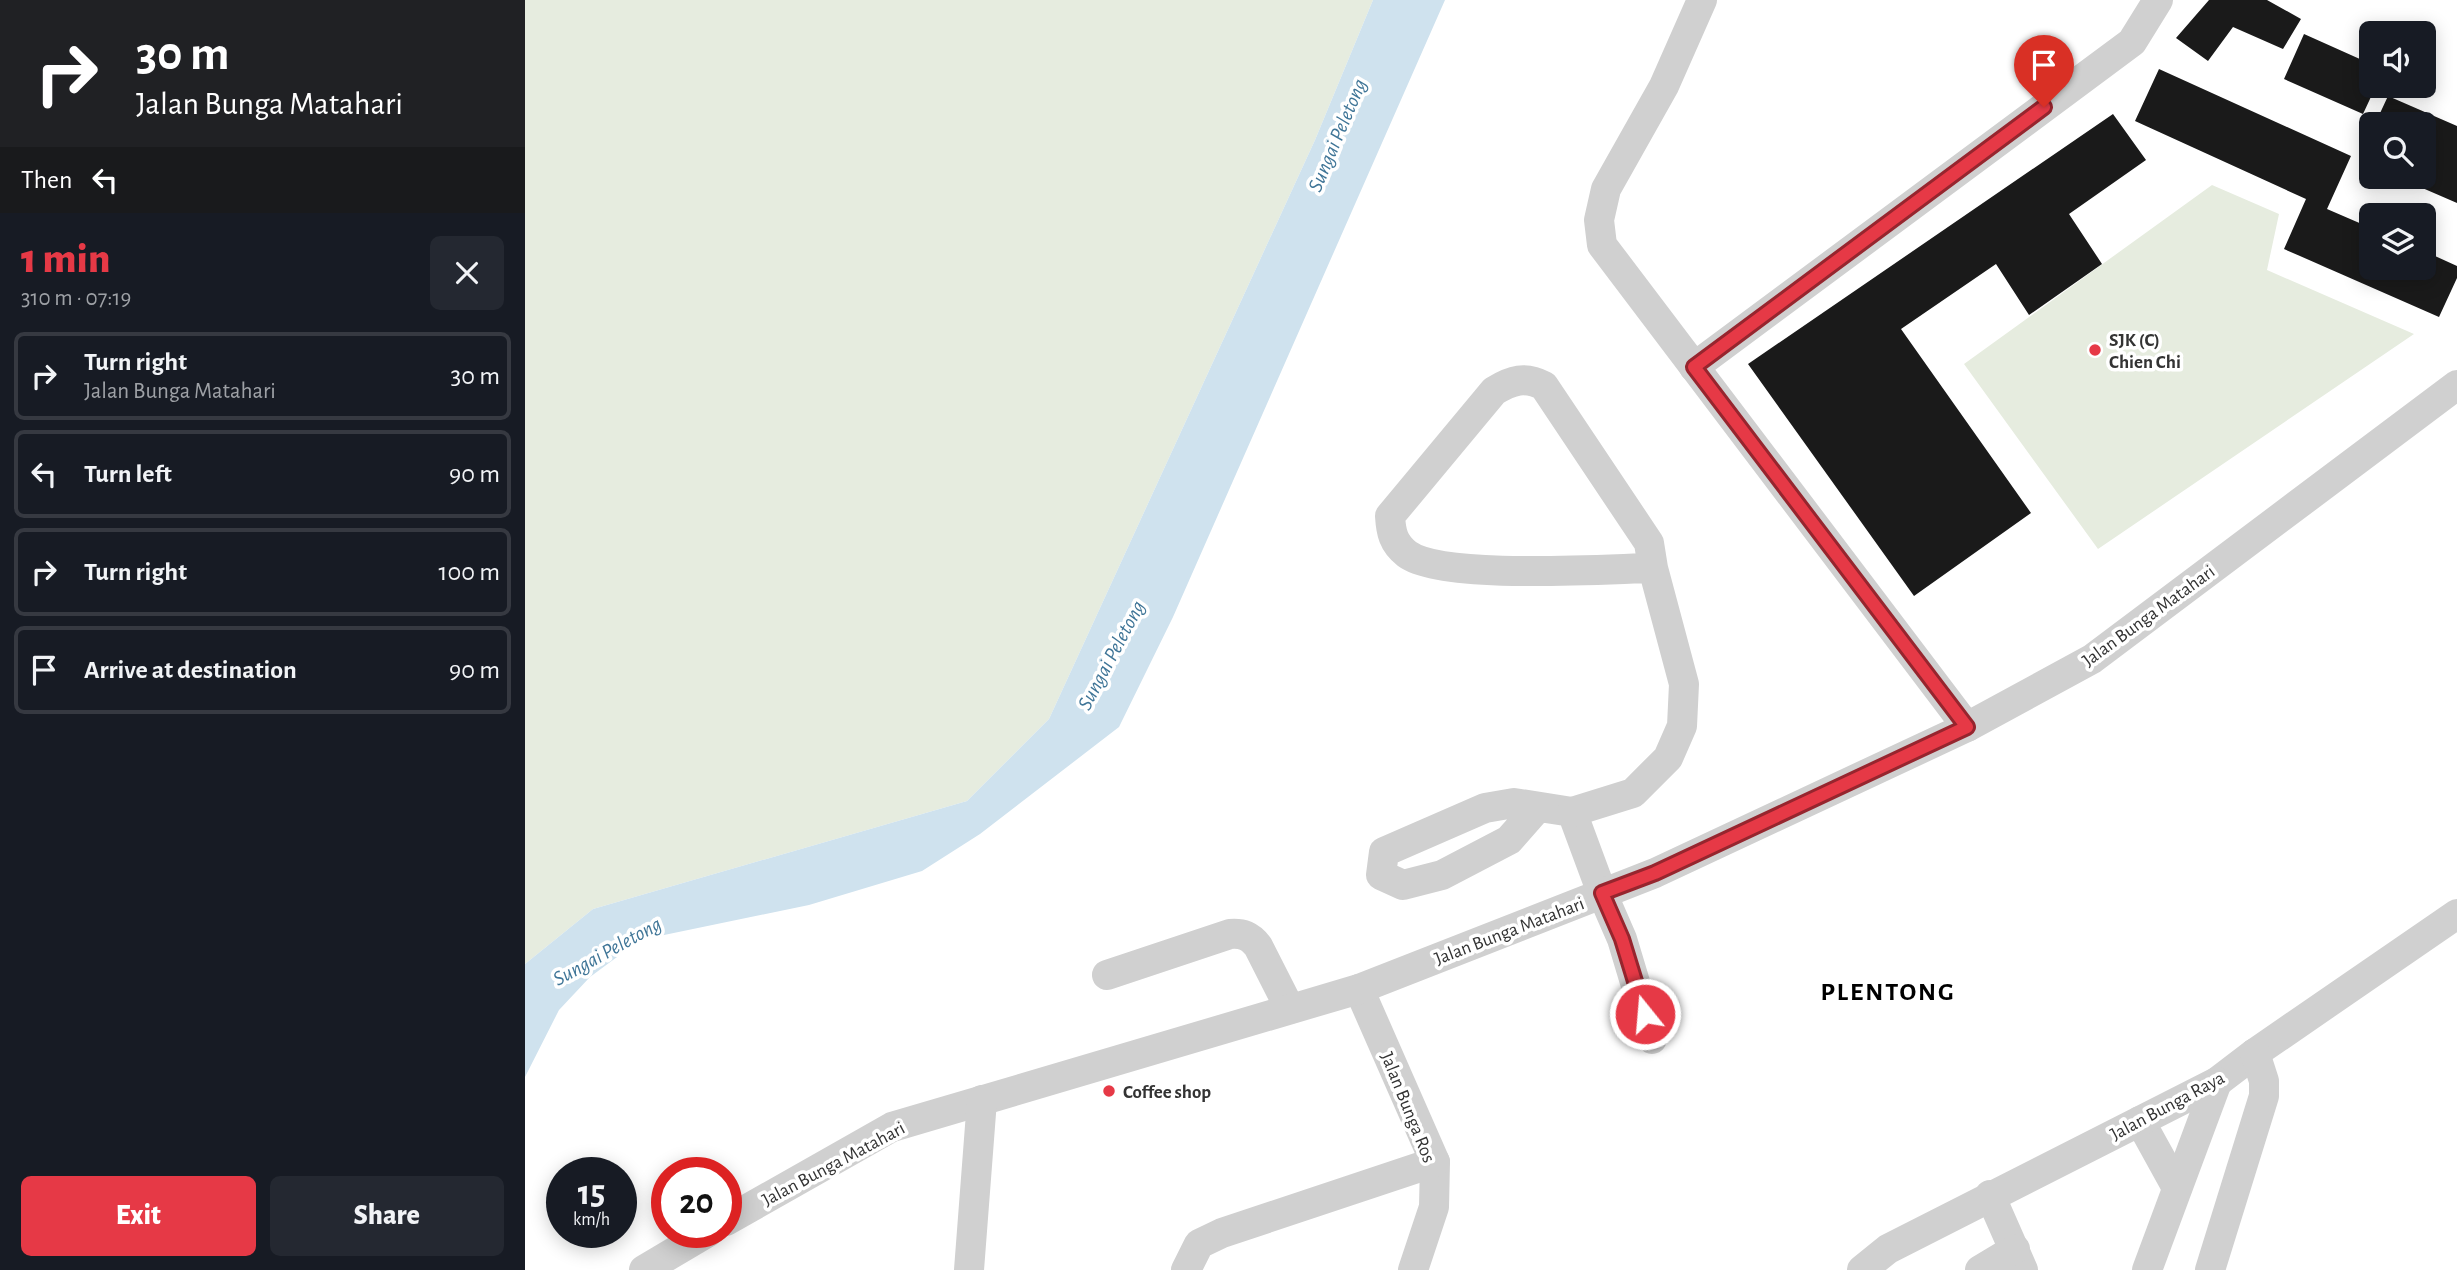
<!DOCTYPE html>
<meta charset="utf-8">
<style>
:root{--surface:#171b24;--page:#242831;--text:#f1f3f6;--muted:#9ea1a6;--line:#363941;--accent:#e63946}
body{margin:0;font-family:"Alegreya Sans",sans-serif;background:var(--page);color:var(--text);height:100vh;display:flex;flex-direction:column;font-size:26px;white-space:nowrap}
*{box-sizing:border-box;margin:0}
p{font-size:23px;color:var(--muted)}
.icon{flex:none;width:38px;height:38px;fill:none;stroke:currentColor;stroke-width:2;stroke-linecap:round;stroke-linejoin:round}
.map{position:relative;flex:1;overflow:hidden}
.sheet{display:flex;flex-direction:column;background:var(--surface);width:525px}
.sheet>*{flex:none}
.top-card{background:#202124;color:#fff;overflow:hidden}
.fabs{position:absolute;left:1834px;top:21px;display:grid;gap:14px}
.fabs a{display:grid;place-items:center;width:77px;height:77px;border-radius:10px;background:var(--surface);box-shadow:0 4px 18px #0003;font-size:35px}
.speed{position:absolute;left:21px;top:1157px;display:flex;gap:14px;font-size:35px;font-weight:700;text-align:center}
.speed>*{display:grid;place-content:center;width:91px;height:91px;border-radius:50%;background:var(--surface);box-shadow:0 4px 18px #0003;line-height:1}
.speed small{font-size:18px;font-weight:400}
.speed .limit{border:10px solid #d22;background:#fff;color:#111}
.pin{position:absolute;display:grid;place-items:center;width:60px;height:60px;color:#fff;margin:-72px -30px;border-radius:50% 50% 50% 0;rotate:-45deg;box-shadow:0 0 7px #0007}
.pin .icon{rotate:45deg}
.me{position:absolute;width:77px;margin:-38px;rotate:343deg;stroke-linejoin:round;filter:drop-shadow(0 0 5px #0008)}
.turn{display:flex;align-items:center;gap:24px;height:147px;padding:0 21px;font-size:32px}
.turn .icon{width:91px;height:91px;stroke-width:2.5}
.turn b{display:block;font-size:49px;line-height:60px}
.then{display:flex;align-items:center;height:66px;padding:0 21px;background:#0003;gap:14px;font-size:26px}
.round{display:grid;place-items:center;flex:none;width:74px;height:74px;border-radius:10px;background:var(--page)}
.summary{display:flex;align-items:center;justify-content:space-between;height:119px;padding:0 21px}
h1{font-size:42px;font-weight:800;line-height:52px;color:var(--accent)}
.action{display:flex;gap:14px;margin-top:auto;padding:14px 21px}
.action a{flex:1;height:80px;border-radius:10px;background:var(--accent);color:#fff;font-size:28px;font-weight:800;line-height:80px;text-align:center}
.action a+a{background:var(--page);color:var(--text)}
ul{padding:0;list-style:none}
li{display:flex;align-items:center;gap:21px;height:88px;margin:0 14px 10px;padding:0 7px;border:4px solid var(--line);border-radius:10px}
li div{flex:1}
li b{display:block;font-size:26px}
li em{font-style:normal}
main{display:flex;flex:1;min-height:0}
.map>svg:first-child{display:block}
.green{fill:#e6ecdf}
.water{fill:#cfe2ee}
.building{fill:#1a1a1a}
.lines{fill:none;stroke-linecap:round;stroke-linejoin:round}
.minor{stroke:#d0d0d0;stroke-width:30}
.route-casing{stroke:#96252e;stroke-width:18}
.route{stroke:#e63946;stroke-width:12}
.poi-dot{fill:#e63946;stroke:#fff;stroke-width:2.5}
.labels{text-anchor:middle;stroke-width:7;stroke-linejoin:round;paint-order:stroke}
.poi-label{font-size:19px;font-weight:bold;fill:#333;stroke:#fff;text-anchor:start}
.street-label{font-size:19px;fill:#333;stroke:#fff}
.water-label{font-size:21px;font-style:italic;fill:#3f7597;stroke:#fff}
.district-label{font-size:26px;font-weight:bold;letter-spacing:2px;fill:#000;stroke:#fff}
</style>
<main>
<section class="sheet">
<div class="top-card">
<div class="turn"><svg class="icon" aria-label="right" viewBox="0 0 24 24"><path d="M7 20v-9h11M14 6l5 5-5 5"/></svg><div><b>30 m</b>Jalan Bunga Matahari</div></div>
<div class="then">Then<svg class="icon" aria-label="left" viewBox="0 0 24 24"><path d="M17 20v-9H6M10 6l-5 5 5 5"/></svg></div>
</div>
<div class="summary"><div><h1>1 min</h1><p>310 m · 07:19</p></div><a class="round"><svg class="icon" aria-label="close" viewBox="0 0 24 24"><path d="M6 6l12 12M18 6L6 18"/></svg></a></div>
<ul>
<li><svg class="icon" aria-label="right" viewBox="0 0 24 24"><path d="M7 20v-9h11M14 6l5 5-5 5"/></svg><div><b>Turn right</b><p>Jalan Bunga Matahari</p></div><em>30 m</em></li>
<li><svg class="icon" aria-label="left" viewBox="0 0 24 24"><path d="M17 20v-9H6M10 6l-5 5 5 5"/></svg><div><b>Turn left</b></div><em>90 m</em></li>
<li><svg class="icon" aria-label="right" viewBox="0 0 24 24"><path d="M7 20v-9h11M14 6l5 5-5 5"/></svg><div><b>Turn right</b></div><em>100 m</em></li>
<li><svg class="icon" aria-label="arrive" viewBox="0 0 24 24"><path d="M6 21V4h12l-3 4 3 4H6"/></svg><div><b>Arrive at destination</b></div><em>90 m</em></li>
</ul>
<div class="action"><a>Exit</a><a>Share</a></div>
</section>
<div class="map">
<svg width="1932" height="1270" viewBox="0 0 1932 1270">
<rect width="100%" height="100%" fill="#fff"/>
<g class="green">
<path d="M0,0h848l-58,140 -266,579 -82,82 -374,108 -68,55z"/>
<path d="M1687,185l67,29 -12,56 147,64 -316,215 -134,-185z"/>
</g>
<path class="water" d="M848,0h72l-272,617 -54,110 -139,107 -58,37 -113,34 -169,35 -50,37 -31,33 -34,67v-113l68,-55 374,-108 82,-82 266,-579z"/>
<g class="building">
<path d="M1684,0h58l34,19 -18,30 -50,-22 -25,34 -32,-23z"/>
<path d="M1779,34l67,30v22h5l-13,28 -79,-35z"/>
<path d="M1634,69l192,87 -24,53 44,19v40h53v-17l33,15v12l-18,39 -155,-68 22,-50 -171,-78z"/>
<path d="M1863,96l69,30v77l-60,-26h27v-53h-49z"/>
<path d="M1588,114l33,46 -77,54 33,50 -73,51 -33,-51 -95,65 130,184 -117,83 -166,-232z"/>
<path d="M1846,133v32l-12,-5z"/>
</g>
<g class="lines">
<g class="minor">
<path d="M1177,0l-38,86 -58,103 -7,31 3,25 365,482"/>
<path d="M1169,367l438,-325 26,-42"/>
<path d="M1013,807l-29,33 -67,35 -39,10 -22,-10 3,-23 101,-44 29,-5 58,9 30,81 20,46 30,100"/>
<path d="M1047,812l61,-19 35,-35 14,-32 2,-42 -31,-116 -4,-25 -105,-157c-19,-10 -32,-6 -50,5l-104,125c1,16 3,27 17,38 35,26 197,15 246,14"/>
<path d="M582,975l123,-41c13,-1 20,2 28,12l32,63"/>
<path d="M834,989l76,173 -1,45 -21,63"/>
<path d="M1615,1121l37,67"/>
<path d="M1465,1195l33,75"/>
<path d="M201,1221l166,-94 467,-138 296,-116 312,-146 125,-68 365,-274"/>
<path d="M119,1270l64,-38"/>
<path d="M444,1270l13,-170"/>
<path d="M661,1270l13,-26 23,-11 213,-71"/>
<path d="M1337,1270l26,-21 329,-167 38,-29 202,-139"/>
<path d="M1455,1270l35,-21"/>
<path d="M1622,1270l70,-188"/>
<path d="M1685,1270l54,-174v-15l-9,-28"/>
</g>
</g>
<g class="lines">
<g class="route-casing">
<path id="route" d="M1120,1014l-23,-75 -20,-46 53,-20 312,-146 -273,-360 350,-260"/>
</g>
<use href="#route" class="route"/>
</g>
<g class="poi-dot">
<circle cx="1570" cy="350" r="7"/>
<circle cx="584" cy="1091" r="7"/>
</g>
<g class="labels">
<g class="poi-label">
<text x="1584" y="346">SJK (C)<tspan x="1584" dy="22">Chien Chi</tspan></text>
<text x="598" y="1098">Coffee shop</text>
</g>
<g class="street-label">
<text transform="translate(1623 615) rotate(-36)" y="7">Jalan Bunga Matahari</text>
<text transform="translate(984 930) rotate(-21)" y="7">Jalan Bunga Matahari</text>
<text transform="translate(1642 1105) rotate(-28)" y="7">Jalan Bunga Raya</text>
<text transform="translate(884 1107) rotate(68)" y="7">Jalan Bunga Ros</text>
<text transform="translate(308 1163) rotate(-28)" y="7">Jalan Bunga Matahari</text>
</g>
<g class="water-label">
<text transform="translate(812 135) rotate(-67)" y="7">Sungai Peletong</text>
<text transform="translate(586 655) rotate(-62)" y="7">Sungai Peletong</text>
<text transform="translate(82 951) rotate(-29)" y="7">Sungai Peletong</text>
</g>
<g class="district-label">
<text x="1363" y="1000">PLENTONG</text>
</g>
</g>
</svg>
<div class="fabs">
<a><svg class="icon" aria-label="sound" viewBox="0 0 24 24"><path d="M4 9h4l5-4v14l-5-4H4zM17 9q2 3 0 6"/></svg></a>
<a><svg class="icon" aria-label="search" viewBox="0 0 24 24"><circle cx="10" cy="10" r="6"/><path d="M15 15l6 6"/></svg></a>
<a><svg class="icon" aria-label="layers" viewBox="0 0 24 24"><path d="M12 4l9 5-9 5-9-5zM3 14l9 5 9-5"/></svg></a>
</div>
<div class="speed"><div>15<small>km/h</small></div><div class="limit">20</div></div>
<div class="pin" style="left:1519px;top:107px;background:#d93025"><svg class="icon" aria-label="arrive" viewBox="0 0 24 24"><path d="M6 21V4h12l-3 4 3 4H6"/></svg></div>
<svg class="me" style="left:1120px;top:1014px" viewBox="-20 -20 40 40"><circle r="17" fill="#e63946" stroke="#fff" stroke-width="3"/><path d="M0-11L8 9 0 5-8 9z" fill="#fff"/></svg>
</div>
</main>
